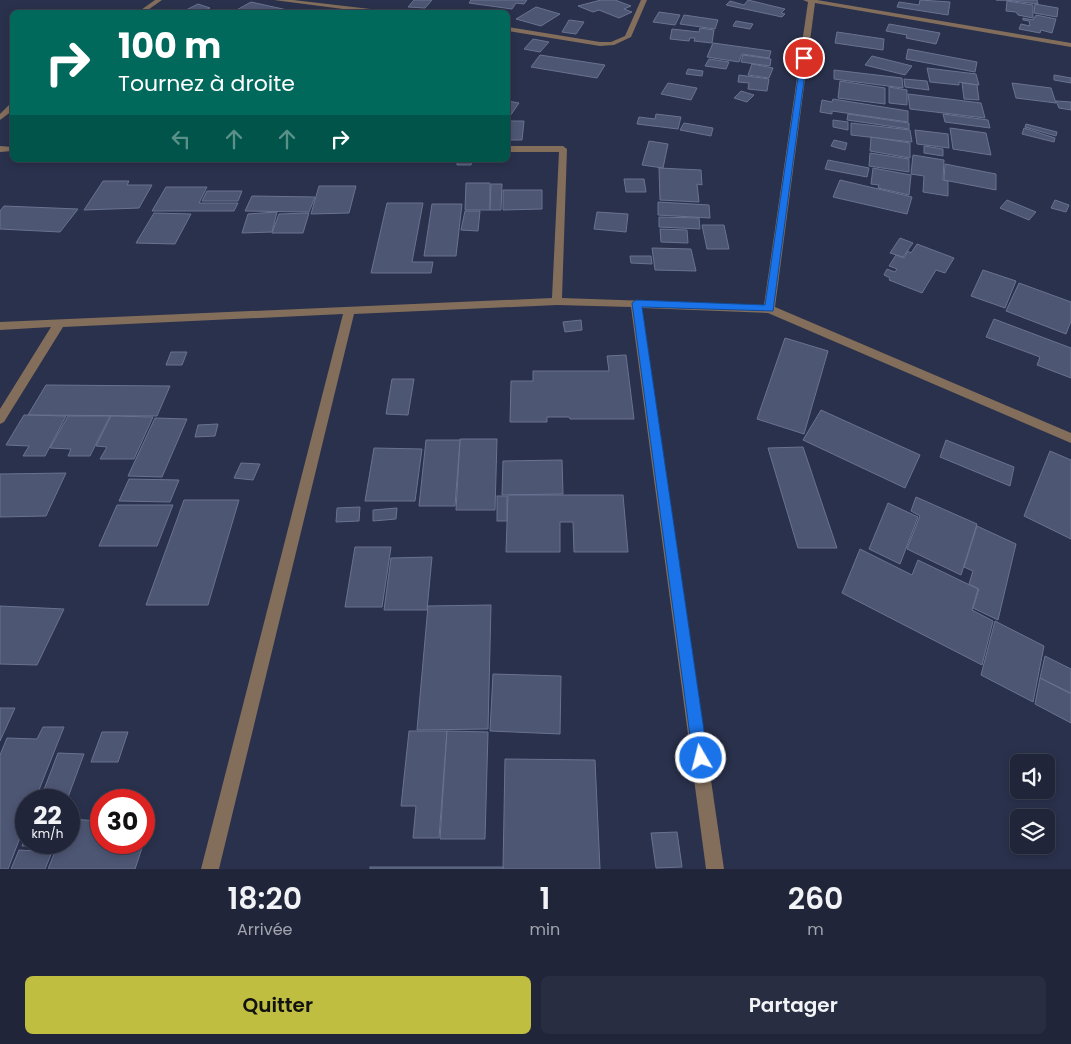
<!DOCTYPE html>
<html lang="fr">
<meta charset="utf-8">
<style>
:root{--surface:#202539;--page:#282d41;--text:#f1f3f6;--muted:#a2a5ae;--line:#3d4253;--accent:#bfbe41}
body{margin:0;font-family:Poppins,sans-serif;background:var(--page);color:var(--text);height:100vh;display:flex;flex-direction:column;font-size:19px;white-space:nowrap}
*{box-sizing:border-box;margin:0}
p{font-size:16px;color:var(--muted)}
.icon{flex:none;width:28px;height:28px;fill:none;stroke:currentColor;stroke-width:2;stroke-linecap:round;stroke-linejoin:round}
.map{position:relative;height:869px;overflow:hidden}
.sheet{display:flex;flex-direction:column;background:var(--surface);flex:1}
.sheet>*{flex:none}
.hud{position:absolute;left:10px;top:10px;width:500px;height:152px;border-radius:8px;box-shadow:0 2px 8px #0003,0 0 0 1px var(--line);background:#00695c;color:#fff;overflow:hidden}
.controls{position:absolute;left:1010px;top:754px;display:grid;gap:10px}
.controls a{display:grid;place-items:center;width:45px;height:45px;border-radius:8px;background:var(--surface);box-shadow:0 2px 8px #0003,0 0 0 1px var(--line);font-size:25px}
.speed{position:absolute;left:15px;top:789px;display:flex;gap:10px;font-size:25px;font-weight:700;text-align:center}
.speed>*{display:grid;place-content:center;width:65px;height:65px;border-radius:50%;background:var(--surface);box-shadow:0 2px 8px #0003,0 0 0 1px var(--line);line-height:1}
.speed small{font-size:12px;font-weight:400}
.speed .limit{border:8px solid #d22;background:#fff;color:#111}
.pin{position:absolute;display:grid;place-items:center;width:42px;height:42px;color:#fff;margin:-21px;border:2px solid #fff;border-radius:50%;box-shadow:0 1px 5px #0007}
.me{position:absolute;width:55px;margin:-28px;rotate:352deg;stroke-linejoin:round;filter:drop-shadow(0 0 4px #0008)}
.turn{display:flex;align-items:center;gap:18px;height:105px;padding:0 25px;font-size:22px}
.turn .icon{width:65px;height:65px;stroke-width:2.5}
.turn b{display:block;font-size:35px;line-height:42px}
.lanes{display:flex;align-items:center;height:48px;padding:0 25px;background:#0003;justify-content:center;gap:25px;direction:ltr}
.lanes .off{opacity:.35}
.eta{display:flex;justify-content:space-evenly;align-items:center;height:85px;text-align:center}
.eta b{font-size:30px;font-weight:600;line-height:35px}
.action{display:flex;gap:10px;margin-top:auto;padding:10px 25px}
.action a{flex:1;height:58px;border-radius:8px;background:var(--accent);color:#111;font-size:20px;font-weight:600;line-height:58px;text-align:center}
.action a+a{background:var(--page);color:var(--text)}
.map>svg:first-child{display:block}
.building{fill:#4d5673;stroke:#697391}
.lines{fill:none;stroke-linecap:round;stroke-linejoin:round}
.minor{fill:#836e5b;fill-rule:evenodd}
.route{fill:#1a73e8;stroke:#114b97}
</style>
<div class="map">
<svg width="1071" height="869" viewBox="0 0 1071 869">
<rect width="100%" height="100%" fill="#2a314c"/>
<g class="building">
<path d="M414,0h18l-7,8 -17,-1z"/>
<path d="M471,0h56l-3,4 -8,-1 -4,6 -43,-6z"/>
<path d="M601,0h14l16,6 -7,3 8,3 -13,6 -20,-8 -6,2 -15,-6z"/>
<path d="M748,0l37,9 -4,4 4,1 -3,3 -56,-12 4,-4 14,4z"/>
<path d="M920,0l30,2 -2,13 -51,-8 2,-5 20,3z"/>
<path d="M996,0h41l1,4 -33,-4z"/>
<path d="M1007,1l26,4v13l-15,-3 -2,-3 -10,-1z"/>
<path d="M251,2l41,9 -3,1h-56z"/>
<path d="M198,4l12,4 -10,4 -14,-2z"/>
<path d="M1035,4l23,4 -1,9 -23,-4z"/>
<path d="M536,7l24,7 -19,12 -25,-7z"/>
<path d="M659,12l21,3 -5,10 -22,-3z"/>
<path d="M684,15l34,5 -3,9 -35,-5z"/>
<path d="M1036,15l20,4 -4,14 -11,-3 -1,3 -21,-4 2,-5 9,2 -1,-5 -6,-1v-2l10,2z"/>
<path d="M569,20l15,2 -8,12 -14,-2z"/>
<path d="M736,21l17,3 -3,5 -17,-3z"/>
<path d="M889,24l51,9 -4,11 -30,-6 1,-3 -21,-4z"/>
<path d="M700,28l14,2 -2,13 -18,-2 1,-3h-5l-1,3 -19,-2 2,-10 27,3z"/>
<path d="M837,32l47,7 -1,11 -48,-7z"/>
<path d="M533,39l16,3 -9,10 -16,-3z"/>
<path d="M713,43l58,8 -2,7 -27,-4 -3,8 -32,-5z"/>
<path d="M908,49l69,13 -2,10 -69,-13z"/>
<path d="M540,55l65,10 -8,13 -66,-11z"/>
<path d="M743,55l28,4 -1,7 -29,-4z"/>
<path d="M872,56l40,10 -7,9 -40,-10z"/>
<path d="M709,59l20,3 -3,7 -21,-3z"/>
<path d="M752,64l21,4 -4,10 -21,-3z"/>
<path d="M927,68l49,6 3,11 -20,-3v3l-29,-3z"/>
<path d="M688,69l15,2 -1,5 -16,-2z"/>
<path d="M834,70l68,8 1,10 -69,-9z"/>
<path d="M739,75l30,4 -2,12 -19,-2 1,-6 -11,-1z"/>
<path d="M1054,75l17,3v5l-17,-3z"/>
<path d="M904,79l23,2 2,9 -24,-3z"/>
<path d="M840,81l45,7v16l-47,-6z"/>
<path d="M668,83l29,5 -6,12 -30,-6z"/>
<path d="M962,83l15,2 2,15 -15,-1z"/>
<path d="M1012,83l39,5 5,15 -40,-5z"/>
<path d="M889,87l18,3v15l-18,-2z"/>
<path d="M741,91l13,4 -7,7 -13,-4z"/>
<path d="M908,94l73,9 4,15 -75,-9z"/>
<path d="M833,99l75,12v11l-76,-11v3l-12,-2 2,-12 10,2z"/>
<path d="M508,101l11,2 -11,16z"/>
<path d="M1056,101l15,1v8l-12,-2z"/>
<path d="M656,114l25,3 -3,12 -41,-5 2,-7 16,2z"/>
<path d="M848,114l61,9v6l-62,-9z"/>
<path d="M943,114l45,6 2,8 -45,-6z"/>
<path d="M833,120l15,2v8l-15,-3z"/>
<path d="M508,121h16l-2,19h-14z"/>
<path d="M684,123l29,5 -2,8 -31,-6z"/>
<path d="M851,123l59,7 2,12 -61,-7z"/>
<path d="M1026,124l31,8 -1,4 -31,-9z"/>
<path d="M950,128l36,5 5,22 -38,-6z"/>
<path d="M1024,128l31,10 -1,4 -32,-8z"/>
<path d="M915,130l33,4 1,14 -32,-4z"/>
<path d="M871,137l39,6v15l-40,-7z"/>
<path d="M834,140l13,3 -2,7 -14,-4z"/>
<path d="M649,141l19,3 -5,24 -21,-3z"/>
<path d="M924,146l19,3v7l-19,-3z"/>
<path d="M870,153l39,6v13l-40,-6z"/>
<path d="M913,155l31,5 -1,20 5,1v15l-25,-4 1,-16 -13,-2z"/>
<path d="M457,160h15l-1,5h-14z"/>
<path d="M828,160l41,8 -2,9 -42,-8z"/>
<path d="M945,164l51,10v16l-52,-10z"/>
<path d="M659,168l42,2 1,15 -5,-1 2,18 -39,-2z"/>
<path d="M873,168l38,7 -2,20 -31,-7 1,-3 -8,-1z"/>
<path d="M624,179h20l2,13h-20z"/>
<path d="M840,180l72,17 -5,17 -74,-17z"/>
<path d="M103,181h26l-2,4h25l-13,23 -55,2z"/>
<path d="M466,183h24v27h-25z"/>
<path d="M491,184h11l-1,26h-11z"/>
<path d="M319,186h37l-7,27 -38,1z"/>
<path d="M166,187h41l-8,16h39l-4,8h-82z"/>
<path d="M503,190h39v19l-39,1z"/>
<path d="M207,191h35l-4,10h-36z"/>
<path d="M252,196l63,1 -6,15 -64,-1z"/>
<path d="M1007,200l29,12 -7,8 -29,-12z"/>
<path d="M1055,200l14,5 -3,7 -15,-4z"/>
<path d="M658,202l51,3 1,13 -52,-3z"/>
<path d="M387,203h36l-11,59h21l-2,11h-60z"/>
<path d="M432,204h30l-6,52h-32z"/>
<path d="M4,206l74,3 -18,23 -60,-3v-18z"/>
<path d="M465,211h15l-2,20 -17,-1z"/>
<path d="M277,212l-5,20 -30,1 6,-19z"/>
<path d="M597,212l31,2 -2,18 -32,-3z"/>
<path d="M154,213l37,1 -16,30 -39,-1z"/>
<path d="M309,213l-6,20h-31l7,-19z"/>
<path d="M659,217l40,1 1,11 -41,-2z"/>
<path d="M702,225h22l5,24h-22z"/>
<path d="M660,229l27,1 1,13 -27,-1z"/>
<path d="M900,238l13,5 -10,14 -13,-4z"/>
<path d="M917,244l37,14 -9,15 -9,-3 -14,23 -33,-13 1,-2 -6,-3 3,-6 8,3 2,-3 -8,-3 7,-11 8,3 4,-7 3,2z"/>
<path d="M652,248l39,1 5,22 -41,-1z"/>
<path d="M630,256h21l1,8 -21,-1z"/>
<path d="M983,270l33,11 -11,27 -34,-12z"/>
<path d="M1019,283l52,19v19l-5,13 -60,-23z"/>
<path d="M994,319l77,29v30l-34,-13 3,-8 -54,-20z"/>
<path d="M581,320l1,10 -17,2 -2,-10z"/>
<path d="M785,338l43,13 -24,83 -47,-15z"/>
<path d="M171,352h16l-5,13h-16z"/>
<path d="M626,355l8,64h-64l-1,-2h-22v5h-37l1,-41h22v-10h76l-2,-15z"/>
<path d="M392,379h22l-6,36 -22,-1z"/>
<path d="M46,385l124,1 -13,30 -129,-1z"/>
<path d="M821,410l99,45 -15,33 -102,-48z"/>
<path d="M24,415l42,1 -21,40h-22l6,-10 -23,-1z"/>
<path d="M68,416h42l-20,40h-22l3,-7 -21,-1z"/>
<path d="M111,416l42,1 -19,42h-34l7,-12 -11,-1z"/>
<path d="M155,418l32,1 -25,58 -34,-1z"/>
<path d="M218,424l-3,12 -20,1 3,-12z"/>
<path d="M460,439h37l-2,71h-39z"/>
<path d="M426,440h34l-5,66h-36z"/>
<path d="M946,440l68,27 -4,19 -70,-29z"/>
<path d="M803,447l34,101h-39l-30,-100z"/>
<path d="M374,448l48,1 -7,52h-50z"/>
<path d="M1050,451l21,9v79l-47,-23z"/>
<path d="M562,460l1,34 -61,1 1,-34z"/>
<path d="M241,463l19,1 -7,16 -19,-2z"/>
<path d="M66,473l-20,43 -46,1v-43z"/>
<path d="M129,479l50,1 -9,22 -51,-1z"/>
<path d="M508,495h115l5,57h-54l-1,-30h-13v30h-54z"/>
<rect x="497" y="496" width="10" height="25"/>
<path d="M916,497l61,27 -16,51 -54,-26 13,-33 -9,-5z"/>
<path d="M184,500h55l-31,105h-62z"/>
<path d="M888,503l30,14 -18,47 -31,-15z"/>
<path d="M117,505h56l-16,41h-58z"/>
<path d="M360,507l-1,14 -23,1 1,-14z"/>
<path d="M397,508l-1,11 -23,2v-11z"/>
<path d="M977,526l39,18 -18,76 -25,-12 6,-19 -10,-5 4,-13 -9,-4z"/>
<path d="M355,547h36l-9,60h-37z"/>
<path d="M860,549l52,26 6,-15 60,29 -6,21 21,11 -11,44 -140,-72z"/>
<path d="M432,557l-5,53h-43l7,-52z"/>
<path d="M491,605l-3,124 -71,1 11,-124z"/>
<path d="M0,606l64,3 -27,56 -37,-1z"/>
<path d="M995,621l49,25 -11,56 -52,-27z"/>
<path d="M1045,656l26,13v24l-31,-15z"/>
<path d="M493,674l68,2 -1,58 -70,-3z"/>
<path d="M1040,678l31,16v29l-36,-19z"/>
<path d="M0,708h15l-15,33z"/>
<path d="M43,727h21l-29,73h-9v22l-18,47h-8v-114l7,-17 30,1z"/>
<path d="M409,731h38l-8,107h-26l3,-32h-15z"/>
<path d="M447,731l41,1 -3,107h-45z"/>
<path d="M102,732h26l-10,30h-27z"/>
<path d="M58,753l26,1 -17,46h-27z"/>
<path d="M505,759l90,1 5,109h-97z"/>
<path d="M69,819l32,2v21h43v-18h6l-15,45h-87l11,-27h10z"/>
<path d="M677,832l5,35 -26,1 -5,-35z"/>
<path d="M26,835v7h25l-1,4h-28z"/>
<path d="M19,850l33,2 -7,17h-34z"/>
<rect x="370" y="867" width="133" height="2"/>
</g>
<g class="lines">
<g class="minor">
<path d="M155,0h7l-17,12h-7z"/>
<path d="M274,0h19l86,10 3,2h-16z"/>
<path d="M641,0h6l-16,37 -17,8 -14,1 -92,-15v-4l92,15h11l14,-6z"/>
<path d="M803,0h14l254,43v4l-256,-44 -40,304 296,126v10l-303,-130 -126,-5 82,561h-18l-75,-562 -74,-2 -203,9 -135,555h-18l142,-555 -280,13 -59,95 -4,2v-15l51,-82 -51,3v-8l552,-24 7,-146h-51v-6h55l4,3 -5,149 202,7 44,-303z"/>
<path d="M9,105h3v6l-12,9v-6z"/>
<path d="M0,146l12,1v4l-12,1z"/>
</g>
</g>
<path class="route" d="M801,57l6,1 -34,253 -131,-4 66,451 -2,5 -5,3 -6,-3 -2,-5 -61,-455 4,-3 129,5z"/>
</svg>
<div class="controls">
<a><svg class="icon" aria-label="sound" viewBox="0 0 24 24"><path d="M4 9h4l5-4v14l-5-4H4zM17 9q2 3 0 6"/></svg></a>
<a><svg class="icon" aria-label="layers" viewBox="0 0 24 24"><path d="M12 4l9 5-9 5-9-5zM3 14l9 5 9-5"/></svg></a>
</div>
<div class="speed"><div>22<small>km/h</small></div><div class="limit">30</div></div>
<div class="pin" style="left:804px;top:58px;background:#d93025"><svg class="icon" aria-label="arrive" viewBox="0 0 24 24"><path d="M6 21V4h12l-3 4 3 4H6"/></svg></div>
<svg class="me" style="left:701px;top:758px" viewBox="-20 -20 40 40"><circle r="17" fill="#1a73e8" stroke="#fff" stroke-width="3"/><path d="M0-11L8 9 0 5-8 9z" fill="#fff"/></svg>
<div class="hud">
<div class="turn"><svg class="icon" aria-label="right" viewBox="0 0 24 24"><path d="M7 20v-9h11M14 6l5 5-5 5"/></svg><div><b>100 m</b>Tournez à droite</div></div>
<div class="lanes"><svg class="icon off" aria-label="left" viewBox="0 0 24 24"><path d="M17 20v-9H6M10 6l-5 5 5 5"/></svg><svg class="icon off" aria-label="ahead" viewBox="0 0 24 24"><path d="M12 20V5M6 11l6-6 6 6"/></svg><svg class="icon off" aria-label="ahead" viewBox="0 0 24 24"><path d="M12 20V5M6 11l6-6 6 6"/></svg><svg class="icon" aria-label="right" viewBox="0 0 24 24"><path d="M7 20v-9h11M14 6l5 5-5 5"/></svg></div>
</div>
</div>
<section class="sheet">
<div class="eta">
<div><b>18:20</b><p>Arrivée</p></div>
<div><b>1</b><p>min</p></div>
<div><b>260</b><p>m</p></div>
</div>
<div class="action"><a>Quitter</a><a>Partager</a></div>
</section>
